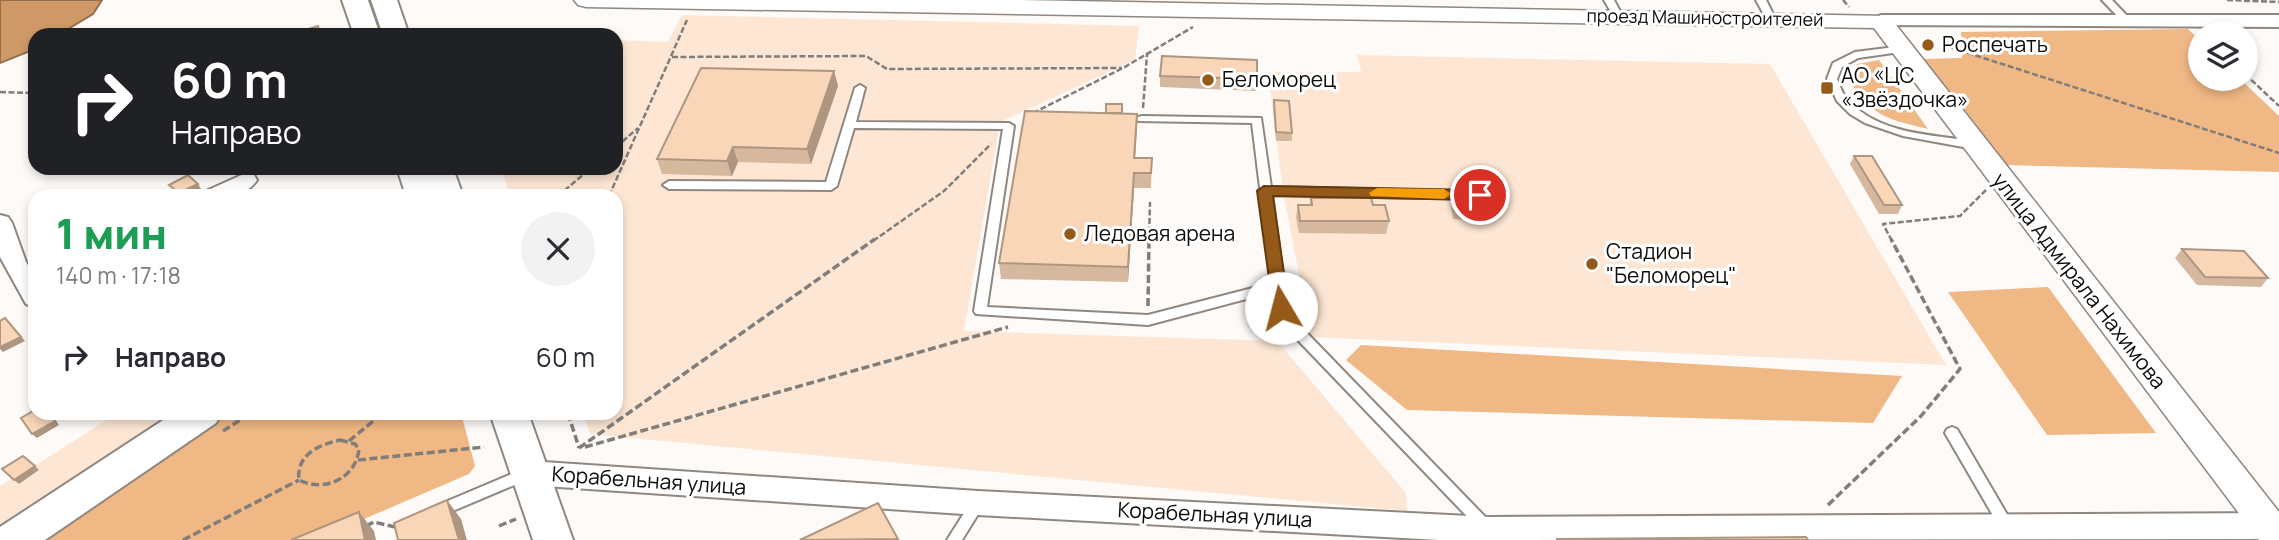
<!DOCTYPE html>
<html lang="ru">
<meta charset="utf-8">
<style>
:root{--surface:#fff;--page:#f2f2f3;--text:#2b2b33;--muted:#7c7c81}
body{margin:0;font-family:Manrope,sans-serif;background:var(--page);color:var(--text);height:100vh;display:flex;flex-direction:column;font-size:26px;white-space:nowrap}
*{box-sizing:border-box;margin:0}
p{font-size:23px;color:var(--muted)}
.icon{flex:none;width:38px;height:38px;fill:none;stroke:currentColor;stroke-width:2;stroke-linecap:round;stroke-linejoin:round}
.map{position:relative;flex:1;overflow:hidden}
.sheet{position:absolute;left:28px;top:189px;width:595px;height:231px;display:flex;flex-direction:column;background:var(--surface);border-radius:21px;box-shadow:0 4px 10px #0003}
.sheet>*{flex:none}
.hud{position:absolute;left:28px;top:28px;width:595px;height:147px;border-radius:21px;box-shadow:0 4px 10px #0003;background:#202124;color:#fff;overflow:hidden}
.fabs{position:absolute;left:2188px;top:21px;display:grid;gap:14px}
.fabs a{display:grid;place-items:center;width:70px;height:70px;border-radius:50%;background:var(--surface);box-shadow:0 4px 10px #0003;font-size:35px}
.pin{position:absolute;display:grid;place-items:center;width:60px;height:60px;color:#fff;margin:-30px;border:4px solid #fff;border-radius:50%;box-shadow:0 2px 7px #0007}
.me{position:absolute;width:77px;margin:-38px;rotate:352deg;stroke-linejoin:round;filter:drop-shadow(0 0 5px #0008)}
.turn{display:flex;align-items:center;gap:24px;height:147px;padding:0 28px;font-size:32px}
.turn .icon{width:91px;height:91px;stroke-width:2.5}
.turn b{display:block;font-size:49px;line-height:60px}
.round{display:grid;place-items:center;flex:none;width:74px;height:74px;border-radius:37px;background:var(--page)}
.headline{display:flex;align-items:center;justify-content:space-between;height:119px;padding:0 28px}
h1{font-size:42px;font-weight:800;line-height:52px;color:#1e9e55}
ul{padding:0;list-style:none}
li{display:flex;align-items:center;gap:21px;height:98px;padding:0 28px}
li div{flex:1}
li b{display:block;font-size:26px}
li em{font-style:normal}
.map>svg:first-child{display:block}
.green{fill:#fde7d4}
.forest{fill:#f0b885}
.water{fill:#cf9967;stroke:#956e4a;stroke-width:2}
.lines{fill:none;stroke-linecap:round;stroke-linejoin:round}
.service-casing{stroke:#8f8780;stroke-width:4}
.minor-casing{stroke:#8f8780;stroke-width:4}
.tertiary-casing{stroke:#8f8780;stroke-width:3}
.secondary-casing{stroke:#8f8780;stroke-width:4}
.path-far1{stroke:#807d7a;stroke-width:2.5;stroke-dasharray:6 2.5;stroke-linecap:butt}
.path{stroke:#807d7a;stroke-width:3.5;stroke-dasharray:8 3.5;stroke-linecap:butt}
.service{fill:#fff;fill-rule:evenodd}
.minor{fill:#fff;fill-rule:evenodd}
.tertiary{fill:#fff;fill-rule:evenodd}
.secondary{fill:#fff;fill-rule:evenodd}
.wall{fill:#d6b89e}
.shaded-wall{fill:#ae9681}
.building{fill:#f9d6b8;stroke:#ae9681;stroke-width:2}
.route{fill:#955a19;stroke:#613a10;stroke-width:2}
.slow{fill:#f59e0b}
.poi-dot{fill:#955a19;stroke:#fff;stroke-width:2.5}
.labels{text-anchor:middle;stroke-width:6;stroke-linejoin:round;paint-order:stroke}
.far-street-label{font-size:18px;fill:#0d0b08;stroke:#fff}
.poi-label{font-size:21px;fill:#0d0b08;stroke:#fff;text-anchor:start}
.street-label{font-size:21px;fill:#0d0b08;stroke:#fff}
</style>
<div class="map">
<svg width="2279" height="540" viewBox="0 0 2279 540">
<rect width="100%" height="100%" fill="#fefaf7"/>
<g class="green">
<path d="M682,15l457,11 -4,34 -135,62 -36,209 313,10 129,152 1,18 -817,-77 -7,-21h33v-217h-106l-9,-28h115v-128l52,2z"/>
<path d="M1357,55l413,9 176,301 -635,-28 -28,-146 -15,-119h93z"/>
<path d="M118,413h66l-184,122v-49l12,-8 7,6 20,-13 -5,-5z"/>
</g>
<g class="forest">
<path d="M2188,29l12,11v39h40l39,37v56l-276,-7 -81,-106 40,-1 -1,-26z"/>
<path d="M1879,60l49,69c-37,-9 -56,-12 -77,-46l6,-19z"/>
<path d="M2048,287l108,146 -109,2 -99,-143z"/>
<path d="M1361,345l541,31 -29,47 -466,-13 -61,-50z"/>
<path d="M215,413h246l14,53 -6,8 -154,66h-291z"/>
</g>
<path class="water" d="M0,0h102l-9,14 -35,21h-23v14l-35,14z"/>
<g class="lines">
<g class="service-casing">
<g id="service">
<path d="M1604,0h10l9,17 -2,2h-6z"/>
<path d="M1756,0h10l10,20 -2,2h-6z"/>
<path d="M2102,0h10l18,19v4h-6z"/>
<path d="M1903,46l5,3 -1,2 -49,7 -16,9 -5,12c3,7 5,14 10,20 30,35 85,36 127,42l6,4 -2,2 -4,2 -71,-13 -38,-13 -15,-9 -13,-13 -10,-22 6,-16 22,-11z"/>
<path d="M860,85l5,3 -9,34 153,1 5,3 -27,181 161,8 124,-32 -11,-89 -3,-3 2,-3 -8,-65 -114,-2 -1,-2 1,-2 4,-1 119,2 10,69 213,5 2,3 -2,3 -4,1 -208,-4 15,112 17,23 188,194 2,4 -2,4 -5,2 -5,-2 -188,-196 -19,-28 -2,-16 -125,33 -172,-11 -2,-3 29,-182 -149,-1 -17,58 -6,4 -162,-1 -6,-4 6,-4 157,1 29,-94z"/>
<path d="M1952,427l5,2 55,94 2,4 -2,4 -5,2 -5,-2 -57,-98 2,-4z"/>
<path d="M526,468l5,2 2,4 -2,4 -95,40 -5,-2 -2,-4 2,-4z"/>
<path d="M978,497l5,2 2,4 -23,37h-15l26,-41z"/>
</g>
</g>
<g class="minor-casing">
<g id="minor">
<path d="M1881,15h398v12l-405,-2 -3,-4z"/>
<path d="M246,173l8,2 3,5c-11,18 -36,16 -55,16l4,-5z"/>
<path d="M0,215l8,2 4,6 14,39 9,15v30l-9,-3 -26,-47z"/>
<path d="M529,461l449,30 511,26 790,-4v26l-840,1 -461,-25 -449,-30 -10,-4 -4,-8 4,-8z"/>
</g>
</g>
<g class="tertiary-casing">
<path id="tertiary" d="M574,0h446l869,16 390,496v28h-20l-385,-512 -1288,-21 -8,-2z"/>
</g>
<g class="secondary-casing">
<g id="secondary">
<path d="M342,0h26l12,35h-26z"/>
<path d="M371,0h26l12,35h-26z"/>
<path d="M397,168h56l10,28h-57z"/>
<path d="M174,413h48l-6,10 -171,117h-45v-13z"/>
<path d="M490,413h38l45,127h-40z"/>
</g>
</g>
<g class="path-far1">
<path d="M1843,0l6,7"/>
<path d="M2227,0l52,2"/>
<path d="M1943,45l336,108"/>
<path d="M672,57l194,-1 21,13 235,-1"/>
<path d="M2245,74l34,32"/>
<path d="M0,92l35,1"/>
<path d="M1143,108l4,-54"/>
<path d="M1033,113l90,-45 70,-41"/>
<path d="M616,147l22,-19"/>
<path d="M558,196l33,-28"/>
<path d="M609,196l78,-176"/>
<path d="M873,241l71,-50 47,-47"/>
<path d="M1149,241l1,-39"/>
<path d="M1892,241l-9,-17 77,-8 26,-26"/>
</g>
<g class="path">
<path d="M1148,306l1,-67"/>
<path d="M568,413l11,35"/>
<path d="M223,431l28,-18"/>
<path d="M340,440l15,4 4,5c-3,29 -34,44 -60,31 -3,-25 19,-35 41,-40z"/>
<path d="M349,441l34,-28"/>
<path d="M585,447l423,-120"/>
<path d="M579,448l296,-209"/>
<path d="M358,460l126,-13"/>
<path d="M1828,505l93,-89 39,-47 -69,-130"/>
<path d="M366,526l8,-4 25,6"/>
<path d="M499,526l17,-7"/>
<path d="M183,540l116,-60"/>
</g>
<use href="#service" class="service"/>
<use href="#minor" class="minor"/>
<use href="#tertiary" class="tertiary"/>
<use href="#secondary" class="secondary"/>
</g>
<g class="wall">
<path d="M834,71l4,15 -27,78 -73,-2 -6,14 -70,-2 -5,-15z"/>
<path d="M1160,76l97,3 -1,12 -96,-4z"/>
<path d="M1274,100l18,33v8h-16l-3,-32z"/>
<path d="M1106,113l31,1 -2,44h17l-1,30h-17l-6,94 -127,-3 -2,-16z"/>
<path d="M1854,156l48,49 -4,9h-19l-29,-50z"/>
<path d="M1311,198l62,7 16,16 -3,13 -87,-1 -3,-16 2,-12h12z"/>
<path d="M1453,198l39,14 -2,9 -37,-2 -2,-12z"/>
<path d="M2182,249l86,29 -7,9 -64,-2 -22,-27z"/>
</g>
<g class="shaded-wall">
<path d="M834,71l4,15 -27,78 -4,-15z"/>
<path d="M1137,114v15l-3,44v-15z"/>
<path d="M733,147l5,15 -6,14 -5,-15z"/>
<path d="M269,168h19l-23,6 -3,-4z"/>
<path d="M1134,173v15l-6,94v-15z"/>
<path d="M198,184l3,5 -15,7h-5l-2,-3z"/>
<path d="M5,318l20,23 -22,11 -3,-3v-2z"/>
<path d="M50,413h1l8,12 -22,13 -5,-4z"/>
<path d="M35,466l4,4 -20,14 -5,-4z"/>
<path d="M447,500l14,19 6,21h-8z"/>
<path d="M359,512l15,19 2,9h-11z"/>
</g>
<g class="building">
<path d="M318,26l3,9h-21l-1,-3z"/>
<path d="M1162,56l95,4v19l-97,-3z"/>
<path d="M701,68l133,3 -27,78 -74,-2 -6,14 -70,-2z"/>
<path d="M1274,100l15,1 3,32 -16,-1z"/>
<rect x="1106" y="104" width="16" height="9"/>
<path d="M1025,111l112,3 -3,44h18l-1,15h-17l-6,94 -129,-4z"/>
<path d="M1854,156h18l30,49h-18z"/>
<path d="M188,175l10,9 -19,9 -10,-8z"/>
<path d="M1311,198h60l2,7h12l4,16h-89l-2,-16h14z"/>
<path d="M1453,198l37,2 2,12 -37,-1z"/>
<path d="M2182,249l62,2 24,27 -63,-1z"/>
<path d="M5,318l16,19 -21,10v-26z"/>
<path d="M35,410v3h15l5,8 -23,13 -11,-16z"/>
<path d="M23,456l12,10 -21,14 -12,-11z"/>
<path d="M447,500l12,40h-61l-4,-17z"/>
<path d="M878,503l20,36 -98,1z"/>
<path d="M359,512l6,28h-74z"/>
<path d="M1806,537l2,3h-251v-1z"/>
</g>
<path class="route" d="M1264,186l216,4 7,5 -7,5 -207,-4 16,112 -8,6 -8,-6 -16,-117z"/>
<path class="slow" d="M1377,188l67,1 7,5 -7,5 -73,-3 -2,-3z"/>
<g class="poi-dot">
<circle cx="1928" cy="45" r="7"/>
<circle cx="1208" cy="80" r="7"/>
<rect x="1820" y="81" width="14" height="14" rx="3.5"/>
<circle cx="1070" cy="234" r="7"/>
<circle cx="1592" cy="264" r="7"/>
</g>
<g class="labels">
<g class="far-street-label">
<text transform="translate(1705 18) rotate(1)" y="6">проезд Машиностроителей</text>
</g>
<g class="poi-label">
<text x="1942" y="52">Роспечать</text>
<text x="1841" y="83">АО «ЦС<tspan x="1841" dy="24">«Звёздочка»</tspan></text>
<text x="1222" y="87">Беломорец</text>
<text x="1084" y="241">Ледовая арена</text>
<text x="1606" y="259">Стадион<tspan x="1606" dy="24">"Беломорец"</tspan></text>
</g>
<g class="street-label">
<text transform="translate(2079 281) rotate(52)" y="7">улица Адмирала Нахимова</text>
<text transform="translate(649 481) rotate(4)" y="7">Корабельная улица</text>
<text transform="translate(1215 515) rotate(3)" y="7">Корабельная улица</text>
</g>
</g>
</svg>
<div class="fabs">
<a><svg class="icon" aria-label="layers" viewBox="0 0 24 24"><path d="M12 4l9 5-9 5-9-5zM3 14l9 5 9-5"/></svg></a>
</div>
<div class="pin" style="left:1480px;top:195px;background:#d93025"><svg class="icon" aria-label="arrive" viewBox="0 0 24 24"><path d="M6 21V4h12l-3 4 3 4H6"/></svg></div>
<svg class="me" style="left:1281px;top:308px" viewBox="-20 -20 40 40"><circle r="19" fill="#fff"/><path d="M0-13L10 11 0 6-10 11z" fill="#955a19"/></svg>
<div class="hud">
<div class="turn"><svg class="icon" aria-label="right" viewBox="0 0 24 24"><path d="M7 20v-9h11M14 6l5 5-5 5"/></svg><div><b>60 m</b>Направо</div></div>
</div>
<section class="sheet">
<div class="headline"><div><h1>1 мин</h1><p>140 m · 17:18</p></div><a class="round"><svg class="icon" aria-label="close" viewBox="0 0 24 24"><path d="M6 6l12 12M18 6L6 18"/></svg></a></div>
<ul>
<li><svg class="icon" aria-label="right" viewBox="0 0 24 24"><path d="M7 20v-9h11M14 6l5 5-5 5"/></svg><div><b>Направо</b></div><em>60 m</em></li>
</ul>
</section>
</div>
